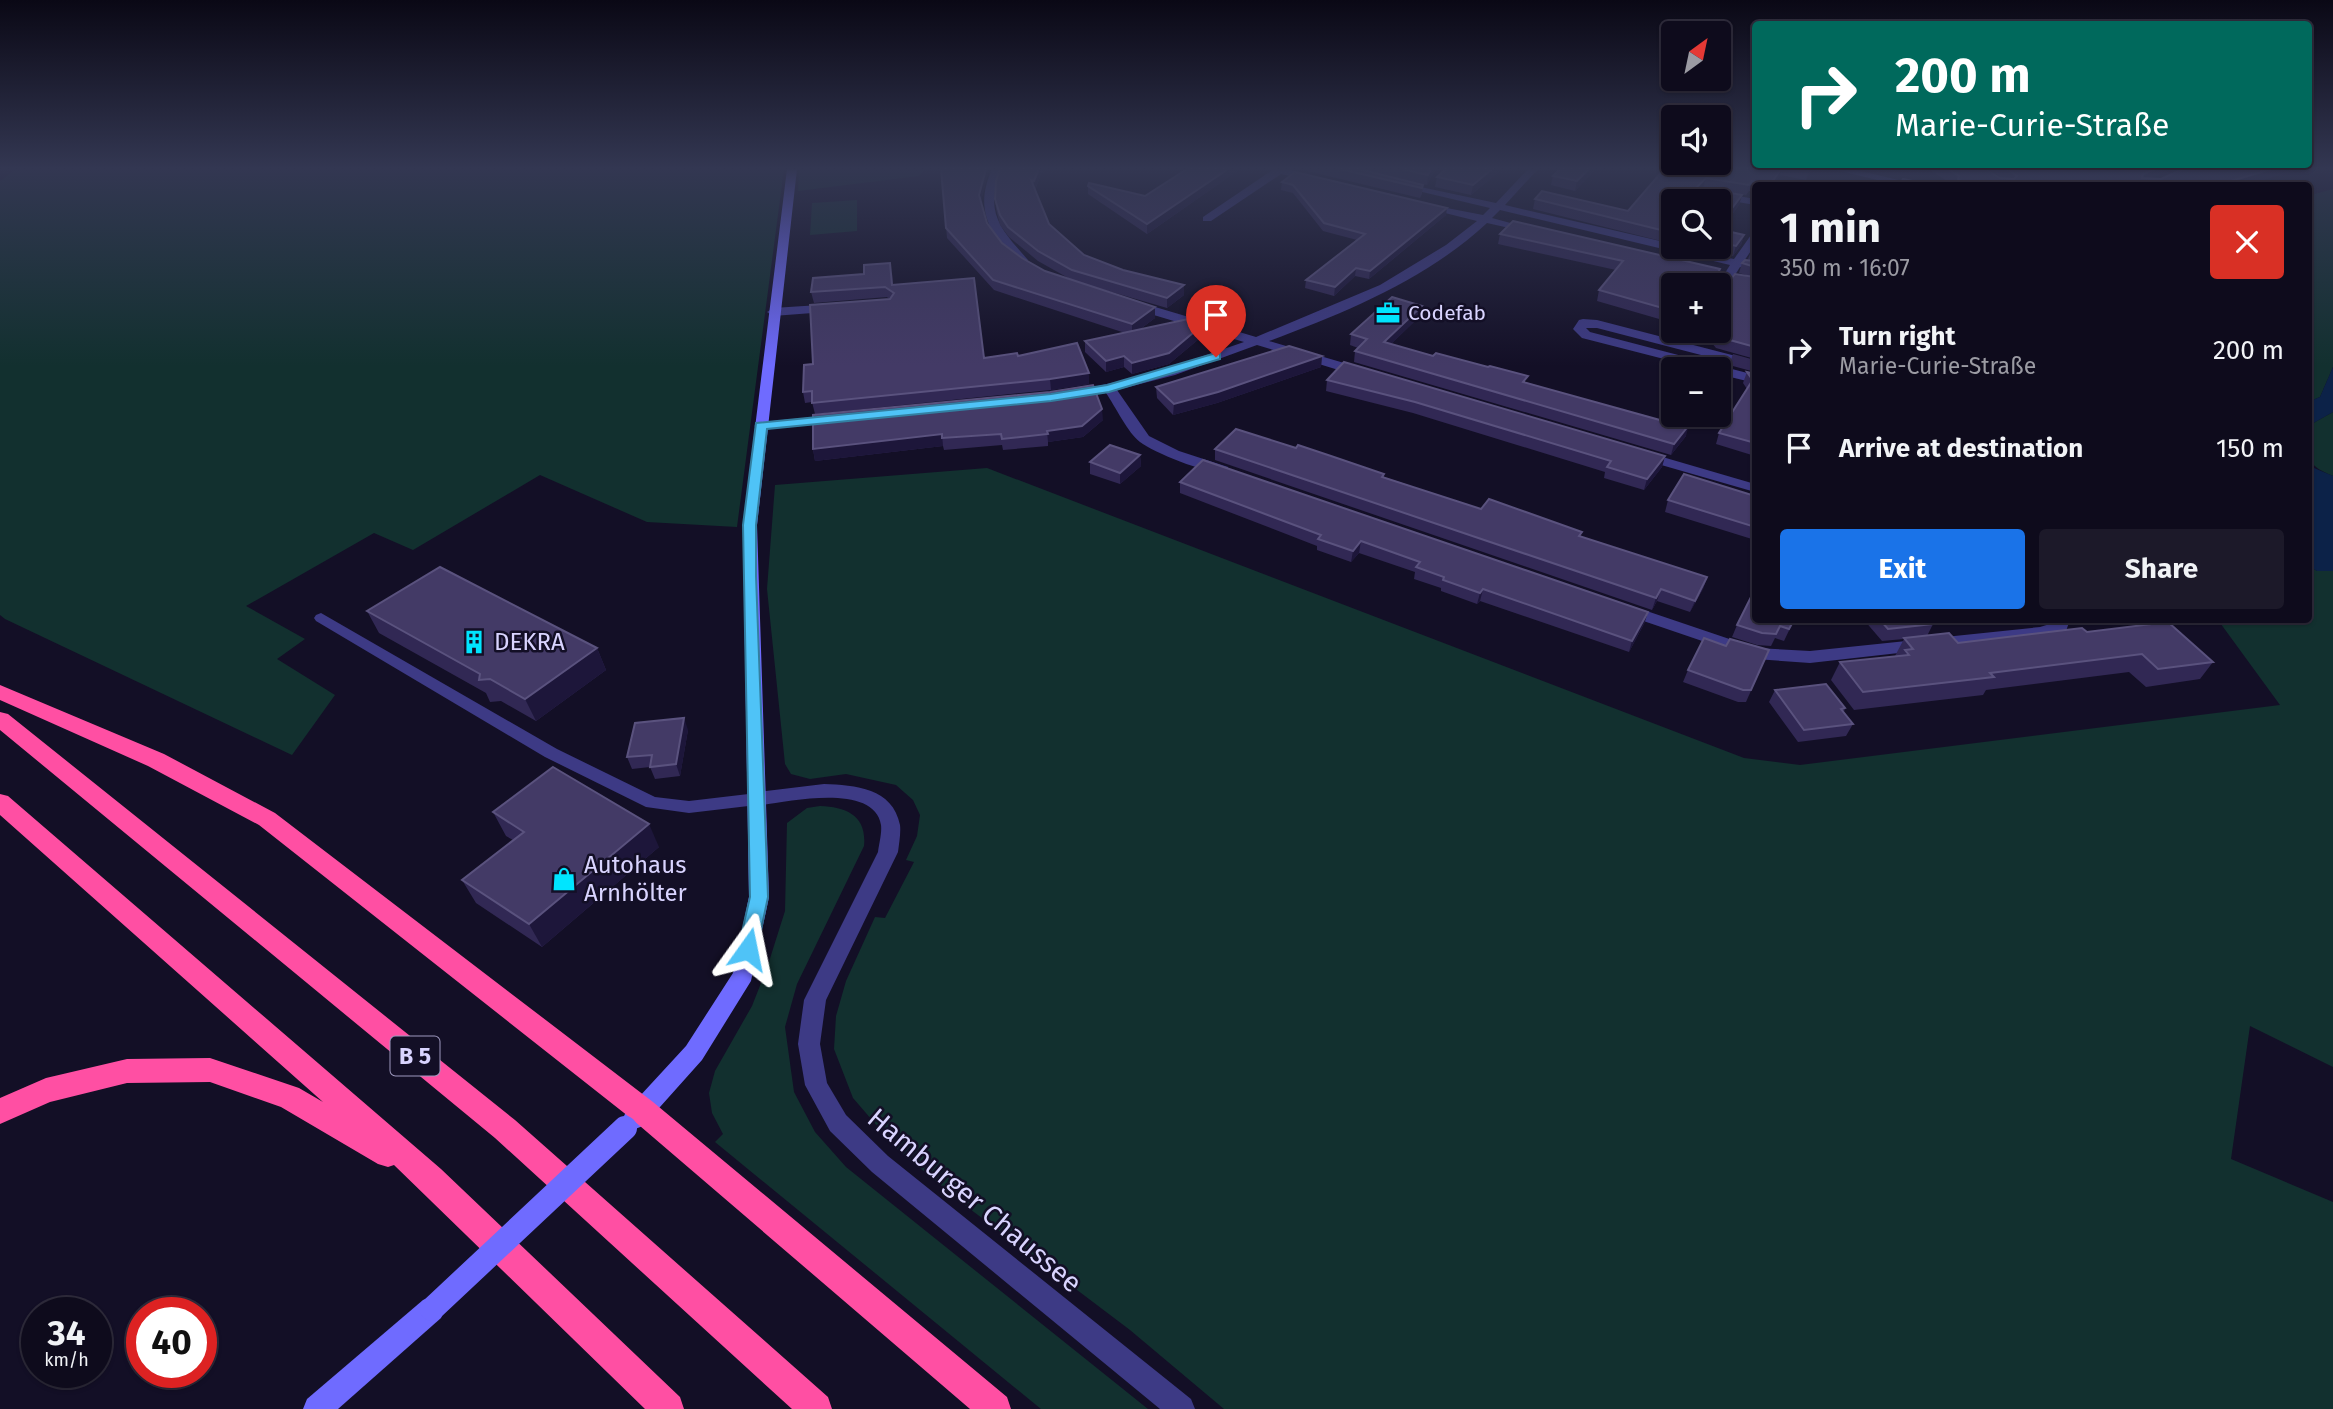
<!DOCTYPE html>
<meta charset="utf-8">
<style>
:root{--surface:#0e0b1c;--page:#1c1929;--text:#f1f3f6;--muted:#9b9ba3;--line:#2e2b3b;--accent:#1a73e8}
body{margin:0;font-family:"Fira Sans",sans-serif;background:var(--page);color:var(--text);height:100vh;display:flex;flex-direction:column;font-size:26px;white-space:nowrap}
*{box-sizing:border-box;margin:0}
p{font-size:23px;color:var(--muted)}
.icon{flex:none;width:38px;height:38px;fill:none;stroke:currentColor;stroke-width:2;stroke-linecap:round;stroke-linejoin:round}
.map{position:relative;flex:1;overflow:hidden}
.panel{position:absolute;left:1752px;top:182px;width:560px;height:441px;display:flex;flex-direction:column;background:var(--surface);border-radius:7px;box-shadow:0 2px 5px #0004,0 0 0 2px var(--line)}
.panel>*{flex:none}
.banner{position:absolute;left:1752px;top:21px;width:560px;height:147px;border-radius:7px;box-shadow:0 2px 5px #0004,0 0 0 2px var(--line);background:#00695c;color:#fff;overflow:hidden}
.needle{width:46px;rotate:33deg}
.fabs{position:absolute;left:1661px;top:21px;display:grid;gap:14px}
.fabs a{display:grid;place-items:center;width:70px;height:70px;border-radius:7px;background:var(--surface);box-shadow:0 2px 5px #0004,0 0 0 2px var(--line);font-size:35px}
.speed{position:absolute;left:21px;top:1297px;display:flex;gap:14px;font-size:35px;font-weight:700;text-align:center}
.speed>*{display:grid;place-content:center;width:91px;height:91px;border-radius:50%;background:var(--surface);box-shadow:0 2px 5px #0004,0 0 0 2px var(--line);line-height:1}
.speed small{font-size:18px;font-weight:400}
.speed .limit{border:10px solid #d22;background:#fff;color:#111}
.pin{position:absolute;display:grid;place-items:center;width:60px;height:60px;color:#fff;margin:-72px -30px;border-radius:50% 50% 50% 0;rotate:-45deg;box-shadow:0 0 7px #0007}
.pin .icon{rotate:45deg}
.me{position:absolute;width:77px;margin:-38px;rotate:12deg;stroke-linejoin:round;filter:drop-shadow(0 0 5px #0008)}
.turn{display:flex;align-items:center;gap:24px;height:147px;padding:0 28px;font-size:32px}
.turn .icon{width:91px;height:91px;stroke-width:2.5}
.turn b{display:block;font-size:49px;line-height:60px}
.round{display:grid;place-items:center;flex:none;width:74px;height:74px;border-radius:7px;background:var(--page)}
.overview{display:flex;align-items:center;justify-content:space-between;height:119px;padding:0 28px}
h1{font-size:42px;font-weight:700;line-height:52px}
.action{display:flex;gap:14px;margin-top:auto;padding:14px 28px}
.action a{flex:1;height:80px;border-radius:7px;background:var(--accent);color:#fff;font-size:28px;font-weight:700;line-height:80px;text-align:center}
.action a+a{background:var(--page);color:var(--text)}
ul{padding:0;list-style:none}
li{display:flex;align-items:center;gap:21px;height:98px;padding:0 28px}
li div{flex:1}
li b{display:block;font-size:26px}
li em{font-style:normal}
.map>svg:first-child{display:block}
.green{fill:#12302f}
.water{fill:#0c2248}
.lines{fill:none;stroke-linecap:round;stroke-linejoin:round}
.lane{fill:#3d3a85;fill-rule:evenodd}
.street{fill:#3d3a85;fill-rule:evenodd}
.secondary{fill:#6f6bff;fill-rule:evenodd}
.highway{fill:#ff4fa3;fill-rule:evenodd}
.secondary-bridge{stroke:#6f6bff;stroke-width:24}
.wall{fill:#312854}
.shaded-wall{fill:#1d163a}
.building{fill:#433a66;stroke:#5a527e;stroke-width:2}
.route{fill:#4fc3f7;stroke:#337fa1;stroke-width:2}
.labels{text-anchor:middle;stroke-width:5;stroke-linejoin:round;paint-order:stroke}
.far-poi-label{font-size:21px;fill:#d9d4ff;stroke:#130f26;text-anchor:start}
.shield{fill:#130f26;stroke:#9e99be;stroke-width:2}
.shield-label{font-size:23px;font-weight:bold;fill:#d9d4ff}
.poi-label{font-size:24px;fill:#d9d4ff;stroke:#130f26;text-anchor:start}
.near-street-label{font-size:28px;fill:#d9d4ff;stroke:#130f26}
</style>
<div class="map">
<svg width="2333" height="1409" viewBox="0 0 2333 1409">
<rect width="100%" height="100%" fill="#130f26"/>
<g class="green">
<path d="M16,169h768l-47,358 -90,-5 -107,-47 -127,75 -39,-17 -128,73 59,33 -28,20 58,36 -43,60 -287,-136 -5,-4v-434z"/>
<path d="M799,169h126l-6,7 -121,15z"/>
<path d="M2333,189v178l-13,30 -12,5v-206z"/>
<path d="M857,200v31l-47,4 2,-32z"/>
<path d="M2333,412v64c-30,-12 -25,-21 -25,-50z"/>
<path d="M987,468l757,290 56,7 480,-60 -62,-85h90v-55l9,6h16v496l-83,-41 -19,133 102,43v207h-1109l-94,-79 -164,-124 -69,-57 -44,-51 -19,-49 2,-33 10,-35 29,-64 10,1 29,-56 -8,-2 11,-24 3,-21 -7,-15 -17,-15 -50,-11 -36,5 -19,-5 -6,-10 -18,-175 8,-104z"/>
<path d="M820,806c27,1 47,10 44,40l-67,138 -12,43 9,65 21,40 31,35 302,242h-107l-326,-267 8,-8 -11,-21 -3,-20 6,-22 37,-65 15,-38 18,-57 2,-88 20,-15z"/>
</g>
<g class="water">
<path d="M2333,367v45l-25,14v-24l12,-5z"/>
<path d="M2308,458l6,10 19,8v95h-16l-9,-6z"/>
</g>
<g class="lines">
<path class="lane" d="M321,613l236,136 98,48 34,4 68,-8 6,2 2,4 -2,4 -6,2 -68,8 -43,-6 -101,-50 -229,-136 -2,-3 2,-3z"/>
<g class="street">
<path d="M992,169h10c-19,43 -1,60 26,91l-2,2h-8c-29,-28 -44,-53 -26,-93z"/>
<path d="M1269,169h18l34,10 -5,3 -35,-8 -70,47h-8v-4l68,-46z"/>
<path d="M1528,169h10l-33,36 168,39v3l61,12 17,-24 4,-1v11l-11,16 11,3v6l-15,-3 -5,8 20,5v6l-24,-5 -13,13v-9h-2l5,-6 -30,-9 6,-3 28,6 5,-8 -230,-55 -8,8 44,12 -5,3 -44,-10c-60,56 -142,90 -218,118l99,29v6h-10l-101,-31 -82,30 -58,15 32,46 30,15 49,16v6c-16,3 -74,-20 -88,-31 -12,-9 -25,-36 -34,-49l-8,1 -7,-4 2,-3 55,-12 96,-33 -117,-35v-6h8l121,36 124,-52 66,-40 31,-24 -56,-14v-4l62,12 7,-7 -93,-22v-4l99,21z"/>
<path d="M1832,169h20l72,17h-22z"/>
<path d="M1705,190l50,9v6l-46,-8 5,4h-12l-5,-4z"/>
<path d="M835,304l6,4 -2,3 -66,5 -6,-4 6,-4z"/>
<path d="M1583,319l14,1 158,41v8l-158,-41h-11l4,4 165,43v8l-37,-9v-5h-15l-121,-31 -9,-9 6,-9z"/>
<path d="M834,415l5,1v6l-78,8 -7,-4 7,-4z"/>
<path d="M1642,451l113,33v8l-118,-34 -2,-3z"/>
<path d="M1626,604l130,44 54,3 230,-24 13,-4 1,-3h16l-4,11 -26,6 -230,26 -55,-4 -135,-46 -2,-4z"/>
<path d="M824,784c31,1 69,4 76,41 1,8 -1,19 -2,27l-72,148 -6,44 7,39 19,32 42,41 303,243 4,10h-35l-288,-237 -42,-41 -25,-46 -7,-41 6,-44 74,-148c1,-8 4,-19 3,-27 -7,-43 -95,-23 -124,-19l-7,-2 -2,-5 2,-5 7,-2z"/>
</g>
<g class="secondary">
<path d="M787,169h10l-40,356 12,372 -18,84 -49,79 -59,66 -8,3 -8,-3 -4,-8 4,-8 59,-64 47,-73 16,-76 -6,-372z"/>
<path d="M432,1296l9,4 4,9 -4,9 -103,91h-35l4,-10 116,-99z"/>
</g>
<g class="highway">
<path d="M0,685l164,69 111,59 378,289 354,295 4,12h-41l-337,-289 -374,-295 -111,-59 -148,-66z"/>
<path d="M0,712l8,2 507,406 313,277 4,12h-40l-297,-271 -495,-408z"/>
<path d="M0,794l8,2 433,373 239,228 4,12h-39l-251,-244 -6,2 -10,-3 -97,-57 -71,-25 -83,1 -77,19 -50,22v-26l46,-20 81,-19 83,-1 89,30 24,14 -323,-287z"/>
</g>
<path class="secondary-bridge" d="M432,1309l193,-181"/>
</g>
<g class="wall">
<path d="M941,169h48l-8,32 6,22 15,20 20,15 23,13 25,8 -32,-18 -29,-24 -9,-12 -4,-16 -1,-10 5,-30h45l-4,5 -6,16 14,34 35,31 39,15 61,15v10l-17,13 -76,-22 64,21v11l-16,12 67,-8v11l-37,31 -37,10 -8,-7 -18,5 -21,-20v-11l40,-8 -131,-43 -47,-52z"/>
<path d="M1187,169h53l-93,65 -59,-40v-8l57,10z"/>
<path d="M1307,169h52l64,16 -1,9 -2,4 -113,-27z"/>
<path d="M1360,169h75l-8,16z"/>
<path d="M1446,169h56l-31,26 -36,-8 2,-10z"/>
<path d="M1560,169h36l-21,22 -24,-6 2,-9z"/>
<path d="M1664,169h149l-7,11 -26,-5 -7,11h-18v6l-6,-1 -3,4 -43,-7 -2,3 2,2 39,2 -3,10 -18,25 23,5 -3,10 -8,11 -48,-9h33v-46h-45v43l-140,-35 2,-10 93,12z"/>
<path d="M1928,169h57l15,9h2l-14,-9h185l-22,9 10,1 22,-10h117l-58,17h-287z"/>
<path d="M1282,182l164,33 -77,64 -14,-3 -21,20 -29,-8 1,-8 51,-40 -34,-9 -30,-38 -12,-3z"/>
<path d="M1500,234l220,35 -3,8 5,9 24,-11 -7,-2 3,-10 10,-2 -4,-2 4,-10 3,-5v115l-39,-11 -14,-17h16v-46h-45v38l-76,-22 2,-11 17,-20 -118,-26z"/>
<path d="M892,273l1,12 91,73 34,-2 71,17v11l-38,6 -236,24 -3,-12 -7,1 -2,-11 10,-28 76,-65 -2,-2 -73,6 -3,-11z"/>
<path d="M1422,306l-2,10 -29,28 135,38 160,54 -15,19 -317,-93 1,-11 3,-3 -8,-3 1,-11z"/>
<path d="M1733,354l22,6v12l-26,-7z"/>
<path d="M1322,356l-1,11 -104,36 -44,12 -16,-17 -1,-11z"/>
<path d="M1747,372l8,2v82l-39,-12 3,-11 28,-44 -4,-6z"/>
<path d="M1327,380l338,76 -3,11 -18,23 -40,-12 1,-6 -192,-59 -87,-22z"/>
<path d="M1103,420l-20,17 -35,5v4l-45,4 -1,-5 -58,5 -1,-4 -128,15 -2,-12z"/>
<path d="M1296,448l88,26v3l97,32 99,28 127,40 -4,12 -13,23 -33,-11 -5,9 -437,-150v-11z"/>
<path d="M1140,455l1,11 -21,18 -30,-10v-12z"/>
<path d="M1180,482l468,130 -4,12 -15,28 -149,-51 -3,3 -36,-13v-3l-27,-9 1,-7 -56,-19 -8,9 -34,-12v-4l-137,-53z"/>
<path d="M1755,496v44l-90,-28 3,-12z"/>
<path d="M367,611l230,37 9,22 -70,51 -35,-20 -11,1 -4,-9 -107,-60z"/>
<path d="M1794,620l-10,21 -9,-3 -4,8 -14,-1 -25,-8 5,-12z"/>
<path d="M1864,620h64l5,4 -6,12 31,7 129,-11 126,30 -13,17 -54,8 -17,-15 -143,18 -3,5 -129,15 -23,-30 9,-18 55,-6 9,-17 -22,2z"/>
<path d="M1726,646l43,4 -23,52h-8l-55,-20 5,-12z"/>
<path d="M1775,690l70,18 -1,4 9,12 -7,12 -48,6 -29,-40z"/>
<path d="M688,730l-8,46 -25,3 -5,-12 -18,2 -5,-12z"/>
<path d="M493,812l166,35 -117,100 -66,-44 -14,-23 51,-40 -7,-4z"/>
</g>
<g class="shaded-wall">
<path d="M986,169h3l-9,36 -1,-10z"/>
<path d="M1039,169h6l-4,5 -7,17v-10z"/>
<path d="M1228,169h12l-93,65v-10z"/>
<path d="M1431,169h4l-8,16 1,-10z"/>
<path d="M1492,169h10l-31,26 2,-10z"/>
<path d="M1589,169h7l-21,22 2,-10z"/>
<path d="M1781,169h1l-2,6 -7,11h-3z"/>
<path d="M1810,169h3l-7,11 3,-9z"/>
<path d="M2155,169h18l-35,15 5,-10z"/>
<path d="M2271,169h29l-58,17h-27z"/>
<path d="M1706,178l-3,10 -9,9 3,-10z"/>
<path d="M1742,195l-3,10 -21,28v-6z"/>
<path d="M1447,208l-1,7 -77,64 1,-8z"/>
<path d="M1744,235l-3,10 -8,11 3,-10z"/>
<path d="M1356,268l-1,8 -21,20 1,-9z"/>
<path d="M1184,285v10l-17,13v-10z"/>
<path d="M1422,306l-2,10 -38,37 2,-11z"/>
<path d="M1155,307v11l-23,17v-11z"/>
<path d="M1206,322v11l-37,31 -37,10v-11z"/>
<path d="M1124,356v11l-18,5v-11z"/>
<path d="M1322,356l-1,11 -104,36 -44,12 1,-11z"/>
<path d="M1089,373v11l-38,6 -1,-11z"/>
<path d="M1102,409l1,11 -20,17 -35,5 -1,-11z"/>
<path d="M1689,425l-3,11 -15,19 3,-11z"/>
<path d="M942,434l1,12 -128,15 -2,-12z"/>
<path d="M1140,455l1,11 -21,18v-11z"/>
<path d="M1665,456l-3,11 -18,23 3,-11z"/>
<path d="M1361,541l-2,12 -8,9 2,-11z"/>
<path d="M1707,577l-4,12 -13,23 5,-11z"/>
<path d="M1483,589l-3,12 -3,3 3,-11z"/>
<path d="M1661,589l-4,12 -5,9 4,-12z"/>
<path d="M1648,612l-4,12 -15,28 3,-11z"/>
<path d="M597,648l9,22 -70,51 -11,-22z"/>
<path d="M684,718l4,12 -8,46 -4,-12z"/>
<path d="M649,824l10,23 -117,100 -13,-23z"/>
</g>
<g class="building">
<path d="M941,169h45l-7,26 8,28 15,20 20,15 23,13 110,36 -23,17 -139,-44 -47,-52z"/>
<path d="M1000,169h39l-5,12 -3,-1 18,44 35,31 39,15 61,15 -17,13 -95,-28 -34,-19 -30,-24 -8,-12 -5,-16 1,-18z"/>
<path d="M1187,169h41l-81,55 -59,-38 1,-3 56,13z"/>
<path d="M1340,169h19l64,16 -1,3z"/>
<path d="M1402,169h29l-3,6z"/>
<path d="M1446,169h46l-19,16 -36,-8z"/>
<path d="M1560,169h29l-12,12 -24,-5z"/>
<path d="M1664,169h117l-11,16 -18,-4 -3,4 -43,-7 -9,9 6,6 14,1 2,-3 23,4 -24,32v-26h-45v32l-138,-34 7,-8 86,20z"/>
<path d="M1948,169h37l15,9 14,1 3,-3 -10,-7h148l-12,5 -1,4 19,1 22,-10h88l-56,17h-127l-10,-3 -3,3h-107l-10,-7 1,-3z"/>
<path d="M1295,172l152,36 -77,63 -14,-3 -21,19 -29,-7 59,-46 -41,-11 -31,-38 -11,-3z"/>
<path d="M1903,179l24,5v2h-28z"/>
<path d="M1513,221l207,48 -3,6 5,11 5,-2 8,-10 20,3v70l-36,-10 -5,-6h4v-46h-45v26l-74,-21 24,-29 -123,-27z"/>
<path d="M1718,229l26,6 -8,11 -18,-4z"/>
<path d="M1745,260l10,1v6l-13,-4z"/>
<path d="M890,263l2,22 82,-7 10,80 33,-5 1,3 59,-13 12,30 -39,6 -238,24v-12l-9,1 1,-27 9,-1 -3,-59 80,-6 4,-6 -9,-6 -74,5 2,-14 51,-4v-9z"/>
<path d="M1392,297l30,9 -38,36 49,14 3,-3 52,14 2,-1 38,10 -5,6 137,38 3,-4 26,9 -15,19 -319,-93 12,-12 -16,-5z"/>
<path d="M1193,318l13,4 -37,31 -37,10 -8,-7 -18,5 -21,-20z"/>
<path d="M1289,346l33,10 -104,36 -44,12 -18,-17z"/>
<path d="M1344,362l321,94 -18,23 -40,-12 4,-6 -196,-59 -88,-22z"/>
<path d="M1747,372l8,2v69l-36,-10 33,-52 2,1z"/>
<path d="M1093,385l9,24 -20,17 -35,5 1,3 -46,5 -1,-5 -59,4v-4l-129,15v-34l237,-23z"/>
<path d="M1236,429l60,19 2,-3 33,11 53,18 -2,3 99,32 8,-10 93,33 -3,4 128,41 -12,24 -34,-12 -5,9 -441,-149z"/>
<path d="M1110,445l30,10 -20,18 -30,-11z"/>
<path d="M1203,460l445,152 -16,29 -149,-52 -3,4 -37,-13 1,-3 -28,-10 4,-5 -59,-21 -8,10 -35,-12 3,-4 -141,-53z"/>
<path d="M1684,474l71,22v31l-87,-27z"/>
<path d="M440,567l157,81 -72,51 -35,-20 -11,1 1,-6 -113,-63z"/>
<path d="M1753,593h2v27h39l-5,9 -9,-3 -4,8 -14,-1 -25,-8z"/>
<path d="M1880,620h48l5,4 -45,5z"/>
<path d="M2168,622l45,40 -55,7 -16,-15 -152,19 4,4 -131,15 -23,-30 69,-7 -4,-5 8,-1 -9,-11 45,-5 9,10 124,-15 5,4z"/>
<path d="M1704,638l22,8 4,-7 39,11 -18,40h-8l-55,-20z"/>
<path d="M1826,684l19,24 -4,1 12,15 -49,6 -29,-40z"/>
<path d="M684,718l-8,46 -26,3 2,-12 -25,2 8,-34z"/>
<path d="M553,767l96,57 -120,100 -67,-44 62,-48 -31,-20z"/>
</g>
<linearGradient id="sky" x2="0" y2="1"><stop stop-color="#0a0815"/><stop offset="0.46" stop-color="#333752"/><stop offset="1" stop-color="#333752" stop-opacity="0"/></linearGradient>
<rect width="2333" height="366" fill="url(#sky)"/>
<path class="route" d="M1216,353l4,1v5l-111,33 -58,9 -284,28 -11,96v51l12,321 -11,52 -2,6 -7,2 -7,-2 -3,-6 12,-52 -7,-372 13,-102 295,-29 56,-9z"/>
<defs>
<g id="office-bare" transform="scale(1.89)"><path d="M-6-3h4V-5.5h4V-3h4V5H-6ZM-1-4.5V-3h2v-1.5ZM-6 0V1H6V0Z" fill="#00e5ff" stroke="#130f26" stroke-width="2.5" paint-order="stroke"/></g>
<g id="building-bare" transform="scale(1.89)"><path d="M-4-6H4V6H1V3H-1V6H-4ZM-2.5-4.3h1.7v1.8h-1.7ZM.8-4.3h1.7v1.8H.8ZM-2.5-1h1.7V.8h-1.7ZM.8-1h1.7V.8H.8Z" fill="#00e5ff" stroke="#130f26" stroke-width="2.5" paint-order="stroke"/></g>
<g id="shop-bare" transform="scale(1.89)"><path d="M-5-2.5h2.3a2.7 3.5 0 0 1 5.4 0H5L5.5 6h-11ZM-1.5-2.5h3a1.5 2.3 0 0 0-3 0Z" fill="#00e5ff" stroke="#130f26" stroke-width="2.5" paint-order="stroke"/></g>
</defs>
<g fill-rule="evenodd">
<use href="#office-bare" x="1388" y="313"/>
<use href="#building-bare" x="474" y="642"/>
<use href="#shop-bare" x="564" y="879"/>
</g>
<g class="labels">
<g class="far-poi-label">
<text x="1408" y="320">Codefab</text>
</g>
<rect class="shield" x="390.5" y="1036.5" width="49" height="39" rx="5"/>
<g class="shield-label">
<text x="415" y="1064">B 5</text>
</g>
<g class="poi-label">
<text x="494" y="650">DEKRA</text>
<text x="584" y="873">Autohaus<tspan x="584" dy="28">Arnhölter</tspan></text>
</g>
<g class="near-street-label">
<text transform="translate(975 1200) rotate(40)" y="10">Hamburger Chaussee</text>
</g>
</g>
</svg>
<div class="fabs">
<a><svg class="needle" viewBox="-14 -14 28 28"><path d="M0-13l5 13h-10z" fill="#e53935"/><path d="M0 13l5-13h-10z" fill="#9b9ba3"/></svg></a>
<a><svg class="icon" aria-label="sound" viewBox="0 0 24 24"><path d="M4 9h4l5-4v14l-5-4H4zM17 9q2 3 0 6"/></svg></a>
<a><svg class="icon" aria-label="search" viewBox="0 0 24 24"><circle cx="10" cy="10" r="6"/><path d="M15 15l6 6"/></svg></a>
<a>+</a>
<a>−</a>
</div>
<div class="speed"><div>34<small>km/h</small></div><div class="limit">40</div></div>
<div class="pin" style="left:1216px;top:357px;background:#d93025"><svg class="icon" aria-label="arrive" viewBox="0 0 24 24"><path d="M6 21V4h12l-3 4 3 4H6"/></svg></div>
<svg class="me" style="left:748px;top:949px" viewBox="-20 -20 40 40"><path d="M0-17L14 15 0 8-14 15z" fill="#4fc3f7" stroke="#fff" stroke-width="4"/></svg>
<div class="banner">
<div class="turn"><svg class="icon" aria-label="right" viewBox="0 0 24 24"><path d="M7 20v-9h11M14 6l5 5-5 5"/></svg><div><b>200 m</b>Marie-Curie-Straße</div></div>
</div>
<section class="panel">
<div class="overview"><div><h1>1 min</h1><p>350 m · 16:07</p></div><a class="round" style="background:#d93025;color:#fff"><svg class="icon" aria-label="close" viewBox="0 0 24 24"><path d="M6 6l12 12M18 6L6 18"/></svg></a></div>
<ul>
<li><svg class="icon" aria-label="right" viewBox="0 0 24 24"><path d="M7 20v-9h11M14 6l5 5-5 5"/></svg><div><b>Turn right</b><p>Marie-Curie-Straße</p></div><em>200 m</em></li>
<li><svg class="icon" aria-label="arrive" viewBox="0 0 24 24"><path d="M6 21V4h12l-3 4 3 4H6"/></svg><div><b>Arrive at destination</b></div><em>150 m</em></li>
</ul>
<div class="action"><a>Exit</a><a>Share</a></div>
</section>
</div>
